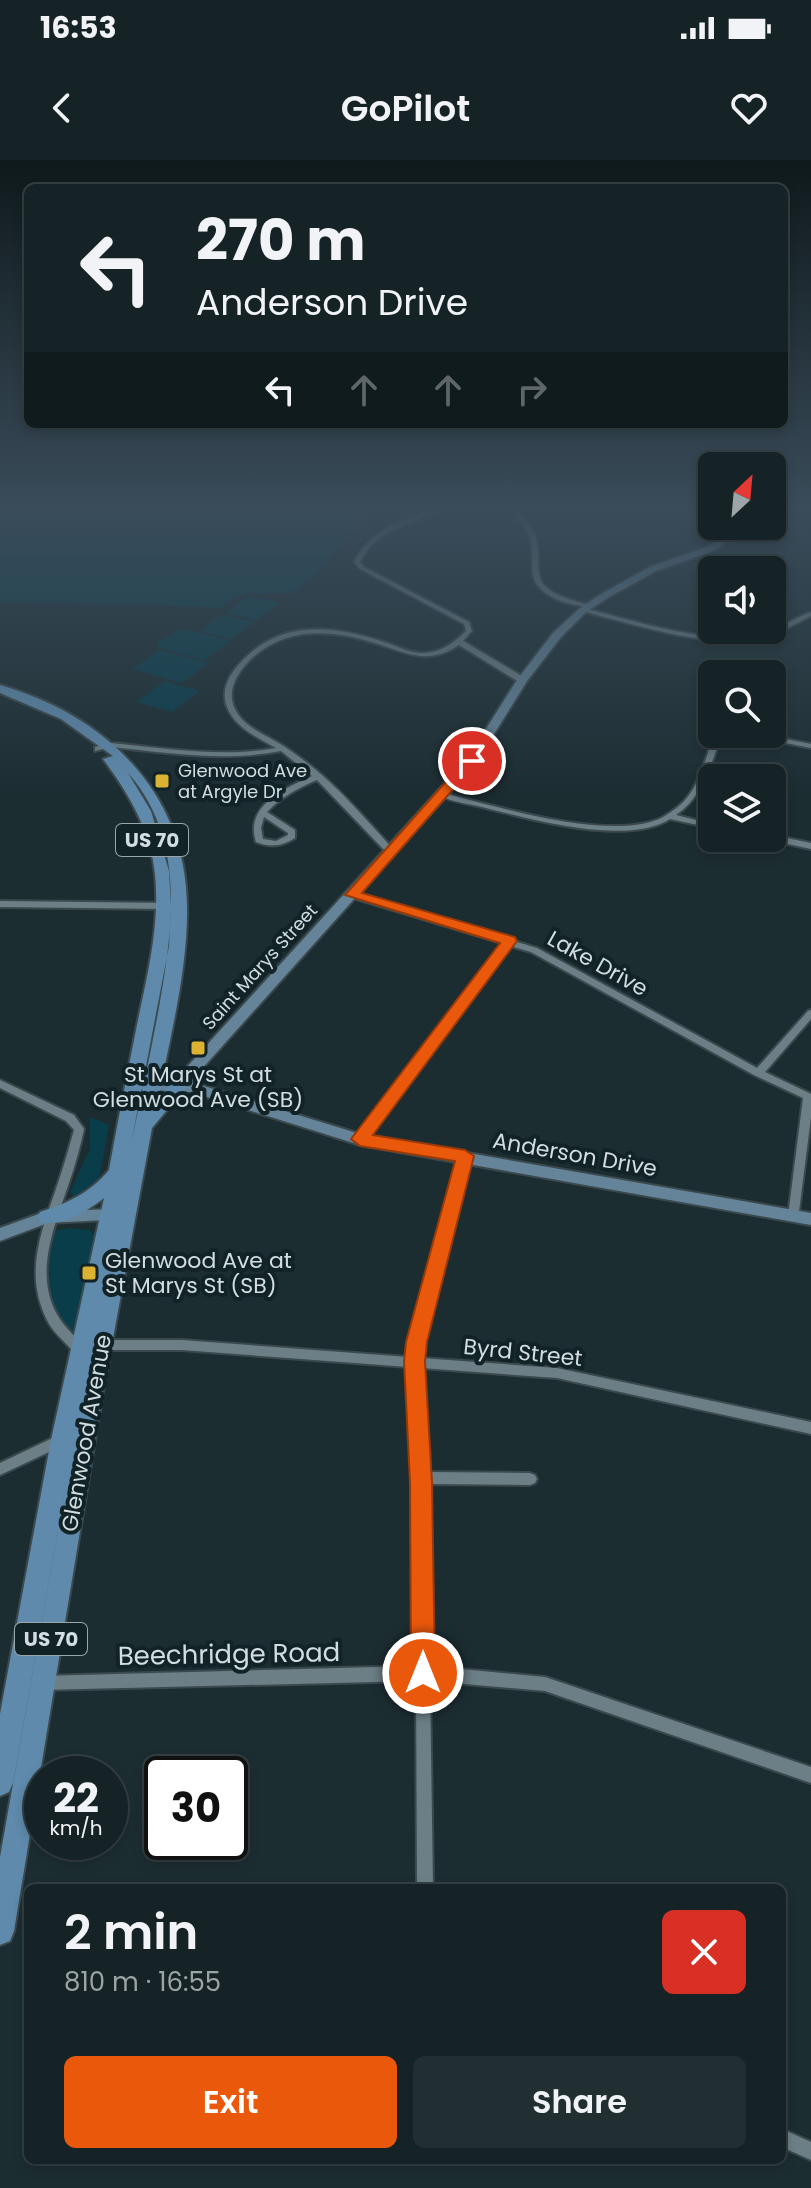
<!DOCTYPE html>
<meta charset="utf-8">
<style>
:root{--surface:#152226;--page:#222f32;--text:#f1f3f6;--muted:#9da4a7;--line:#343f43;--accent:#ea580c}
body{margin:0;font-family:Poppins,sans-serif;background:var(--page);color:var(--text);height:100vh;display:flex;flex-direction:column;font-size:30px;white-space:nowrap}
*{box-sizing:border-box;margin:0}
p{font-size:26px;color:var(--muted)}
.icon{flex:none;width:44px;height:44px;fill:none;stroke:currentColor;stroke-width:2;stroke-linecap:round;stroke-linejoin:round}
.map{position:relative;flex:1;overflow:hidden}
.details{position:absolute;left:24px;top:1724px;width:762px;height:280px;display:flex;flex-direction:column;background:var(--surface);border-radius:12px;box-shadow:0 4px 12px #0003,0 0 0 2px var(--line)}
.details>*{flex:none}
.guide{position:absolute;left:24px;top:24px;width:764px;height:244px;border-radius:12px;box-shadow:0 4px 12px #0003,0 0 0 2px var(--line);background:#152226;color:var(--text);overflow:hidden}
.needle{width:52px;rotate:26deg}
.tools{position:absolute;left:698px;top:292px;display:grid;gap:16px}
.tools a{display:grid;place-items:center;width:88px;height:88px;border-radius:12px;background:var(--surface);box-shadow:0 4px 12px #0003,0 0 0 2px var(--line);font-size:40px}
.speed{position:absolute;left:24px;top:1596px;display:flex;gap:16px;font-size:40px;font-weight:700;text-align:center}
.speed>*{display:grid;place-content:center;width:104px;height:104px;border-radius:50%;background:var(--surface);box-shadow:0 4px 12px #0003,0 0 0 2px var(--line);line-height:1}
.speed small{font-size:20px;font-weight:400}
.speed .limit{border:4px solid #111;border-radius:12px;background:#fff;color:#111}
.pin{position:absolute;display:grid;place-items:center;width:68px;height:68px;color:#fff;margin:-34px;border:4px solid #fff;border-radius:50%;box-shadow:0 2px 8px #0007}
.me{position:absolute;width:88px;margin:-44px;rotate:0deg;stroke-linejoin:round;filter:drop-shadow(0 0 6px #0008)}
.turn{display:flex;align-items:center;gap:28px;height:168px;padding:0 40px;font-size:36px}
.turn .icon{width:104px;height:104px;stroke-width:2.5}
.turn b{display:block;font-size:56px;line-height:68px}
.lanes{display:flex;align-items:center;height:76px;padding:0 40px;background:#0003;justify-content:center;gap:40px;direction:ltr}
.lanes .off{opacity:.35}
.round{display:grid;place-items:center;flex:none;width:84px;height:84px;border-radius:12px;background:var(--page)}
.headline{display:flex;align-items:center;justify-content:space-between;height:136px;padding:0 40px}
h1{font-size:48px;font-weight:600;line-height:60px}
.button{display:flex;gap:16px;margin-top:auto;padding:16px 40px}
.button a{flex:1;height:92px;border-radius:12px;background:var(--accent);color:#fff;font-size:32px;font-weight:600;line-height:92px;text-align:center}
.button a+a{background:var(--page);color:var(--text)}
.status{display:flex;justify-content:space-between;align-items:center;height:56px;padding:0 40px;background:var(--surface);direction:ltr}
.status svg{height:22px;fill:currentColor}
header{display:flex;justify-content:space-between;align-items:center;height:104px;padding:0 40px;background:var(--surface);font-size:36px;font-weight:600}
.map>svg:first-child{display:block}
.green{fill:#0a3d4a}
.lines{fill:none;stroke-linecap:round;stroke-linejoin:round}
.street-casing{stroke:#3a494d;stroke-width:4}
.secondary-casing{stroke:#3a494d;stroke-width:4}
.primary-casing{stroke:#3a494d;stroke-width:4}
.street{fill:#6c7f86;fill-rule:evenodd}
.secondary{fill:#658499;fill-rule:evenodd}
.primary{fill:#5f8aac;fill-rule:evenodd}
.route{fill:#ea580c;stroke:#983908;stroke-width:2}
.poi-dot{fill:#dcb233;stroke:#122328;stroke-width:3}
.labels{text-anchor:middle;stroke-width:8;stroke-linejoin:round;paint-order:stroke}
.far-poi-label{font-size:18px;fill:#d2dde0;stroke:#122328;text-anchor:start}
.far-street-label{font-size:18px;fill:#d2dde0;stroke:#122328}
.shield{fill:#122328;stroke:#98a5a9;stroke-width:2}
.shield-label{font-size:20px;font-weight:bold;fill:#d2dde0}
.street-label{font-size:22px;fill:#d2dde0;stroke:#122328}
.poi-label{font-size:22px;fill:#d2dde0;stroke:#122328}
.near-street-label{font-size:26px;fill:#d2dde0;stroke:#122328}
</style>
<div class="status"><b>16:53</b><svg viewBox="0 0 49 12"><path d="M0 12V9h3v3zM5 12V6h3v6zM10 12V3h3v9zM15 12V0h3v12zM26 1h20v11H26zM47 4h2v5h-2z"/></svg></div>
<header><svg class="icon" aria-label="back" viewBox="0 0 24 24"><path d="M15 5l-7 7 7 7"/></svg>GoPilot<svg class="icon" aria-label="heart" viewBox="0 0 24 24"><path d="M12 20l-8-8c-3-5 5-10 8-4 3-6 11-1 8 4z"/></svg></header>
<div class="map">
<svg width="811" height="2028" viewBox="0 0 811 2028">
<rect width="100%" height="100%" fill="#1c2d32"/>
<g class="green">
<path d="M0,351h367l3,1 -57,65 -22,16 -51,1 -20,14 -67,-4 -153,-2z"/>
<path d="M247,436l33,7 -24,17 -29,-7z"/>
<path d="M220,455l35,7 -24,17 -31,-8z"/>
<path d="M185,469h1l45,12 -27,19 -47,-13v-3l21,-14z"/>
<path d="M160,490l49,13 -27,20 -50,-14z"/>
<path d="M165,521l35,10 -28,21 -36,-10z"/>
<path d="M90,957l19,8 -11,59 -21,15 -7,-7 20,-43z"/>
<path d="M70,1068l20,2 8,10 -23,93 -11,-1c-21,-42 -26,-55 -12,-101z"/>
</g>
<g class="lines">
<g class="street-casing">
<g id="street">
<path d="M429,351h9c-29,14 -62,18 -78,51l4,5 105,55 3,9 -9,10 62,37v4h-6l-60,-37c-30,20 -50,9 -81,-1 -46,-15 -94,-19 -130,18 -13,14 -22,31 -12,49 10,18 33,25 49,36 13,9 27,19 38,29 25,22 48,49 71,74v4h-6l-71,-74c-19,8 -36,17 -50,32l28,18v8c-13,8 -24,10 -39,4 -12,-36 29,-54 56,-66l-31,-25c-57,11 -112,2 -170,-4l-16,4v-4l16,-4c55,5 110,15 165,5 -19,-11 -43,-21 -50,-44 -5,-17 5,-32 17,-44 38,-40 89,-35 138,-19 14,4 27,12 42,12 17,0 31,-10 43,-22l-2,-7 -104,-55 -6,-7c15,-30 44,-42 75,-51zM264,657l24,16v2l-12,6 -13,-2 -2,-11z"/>
<path d="M511,351h6c9,9 17,18 20,31 3,13 -2,33 7,43 11,12 32,16 46,20v2c-19,-1 -53,-10 -57,-32 -2,-13 1,-26 -4,-38 -3,-11 -11,-18 -18,-26z"/>
<path d="M583,448c51,12 125,38 177,26 18,-4 34,-16 51,-22v4c-15,7 -30,17 -46,21 -54,14 -131,-13 -184,-26l-1,-1z"/>
<path d="M714,574h8c-11,30 -19,63 -46,81l36,9v4l-42,-9c-43,27 -137,1 -184,-11 -16,-4 -34,-6 -48,-13l4,-2c55,13 164,48 217,26 7,-3 15,-9 21,-14 19,-16 26,-48 34,-71z"/>
<path d="M745,574h16l50,10v4l-62,-12z"/>
<path d="M772,675l39,8v6l-42,-9 -1,-2h4z"/>
<path d="M353,732l184,56 220,120 51,-57 3,-1v9l-46,53 46,22v23l-13,102h-8l-2,-3 15,-118 -49,-23 -223,-123 -21,-6 -146,196h-8l-1,-3 1,-3 146,-193 -152,-46 -1,-2z"/>
<path d="M0,741l168,2 4,3 -4,3 -168,-2z"/>
<path d="M0,920l74,35 10,14c-4,19 -9,36 -15,54 -14,42 -36,91 -11,133 5,9 13,16 20,24h104l226,17 52,-201 5,-4 5,4 -47,186 -2,16 136,10 254,54v12l-254,-56 -136,-10 6,104 103,1 5,2 2,4 -2,4 -5,2 -102,-1 2,182 115,11 266,90v16l-266,-92 -115,-10 3,207h-16l-1,-207 -375,9 -5,-2 -2,-5 2,-5 5,-2 374,-10 -1,-183 -6,-116 -226,-17h-107l-4,-1c-8,-9 -19,-18 -24,-29 -24,-48 -5,-90 11,-137 6,-18 11,-35 16,-53l-8,-9 -66,-33z"/>
<path d="M61,1274l5,2 2,4 -2,4 -66,31v-12z"/>
<path d="M782,1969l29,13v18l-29,-13z"/>
</g>
</g>
<g class="secondary-casing">
<g id="secondary">
<path d="M730,366h8l-8,14 -15,10 -59,21 -47,26 -23,15 -25,25 -34,44 -51,82 -277,309 6,6 -2,4 -66,-5 -2,-4 7,-5 43,1 282,-310 50,-79 36,-47 27,-25 23,-15 47,-26 59,-21 15,-10z"/>
<path d="M134,920l57,2 169,52 451,79v12l-451,-80 -169,-53 -62,-3 -3,-4 3,-4z"/>
<path d="M119,1049l6,2 2,4 -2,4 -77,4 -48,18v-13l47,-17z"/>
</g>
</g>
<g class="primary-casing">
<path id="primary" d="M0,525c105,30 186,107 187,221 1,64 -17,131 -29,193l25,-29 6,-2 8,6 -45,54 -49,264 -89,539 -4,10 -10,4v-88l81,-456 -68,382 -4,9 -9,4v-82l51,-274 53,-242c-15,12 -44,30 -64,24l-2,-5 2,-5c28,-9 50,-19 69,-42 9,-50 19,-100 29,-150 10,-48 22,-96 17,-146 -4,-43 -27,-82 -52,-115l10,-3 -52,-37 -61,-26zM128,613c60,68 44,160 30,240 -8,44 -18,87 -27,131l38,-198 2,-40 -2,-35 -18,-60z"/>
</g>
<use href="#street" class="street"/>
<use href="#secondary" class="secondary"/>
<use href="#primary" class="primary"/>
</g>
<linearGradient id="sky" x2="0" y2="1"><stop stop-color="#0f191c"/><stop offset="0.55" stop-color="#3a4c5a"/><stop offset="1" stop-color="#3a4c5a" stop-opacity="0"/></linearGradient>
<rect width="811" height="635" fill="url(#sky)"/>
<path class="route" d="M467,598l11,3 -116,132 153,44 2,4 -144,194 92,15 9,6 -47,186 -2,19 7,122 3,190 -4,9 -8,3 -9,-3 -3,-9 -1,-190 -6,-122 2,-19 49,-181 -95,-15 -9,-7 149,-196 -155,-48z"/>
<g class="poi-dot">
<rect x="154" y="613" width="16" height="16" rx="4"/>
<rect x="190" y="880" width="16" height="16" rx="4"/>
<rect x="81" y="1105" width="16" height="16" rx="4"/>
</g>
<g class="labels">
<g class="far-poi-label">
<text x="178" y="617">Glenwood Ave<tspan x="178" dy="21">at Argyle Dr</tspan></text>
</g>
<g class="far-street-label">
<text transform="translate(260 807) rotate(-48)" y="6">Saint Marys Street</text>
</g>
<g class="shield">
<rect x="116" y="664" width="72" height="32" rx="6"/>
<rect x="15" y="1463" width="72" height="32" rx="6"/>
</g>
<g class="shield-label">
<text x="152" y="687">US 70</text>
<text x="51" y="1486">US 70</text>
</g>
<g class="street-label">
<text transform="translate(598 803) rotate(29)" y="8">Lake Drive</text>
<text transform="translate(575 994) rotate(10)" y="8">Anderson Drive</text>
<text transform="translate(523 1192) rotate(6)" y="8">Byrd Street</text>
<text transform="translate(86 1273) rotate(-80)" y="8">Glenwood Avenue</text>
</g>
<g class="poi-label">
<text x="198" y="922">St Marys St at<tspan x="198" dy="25">Glenwood Ave (SB)</tspan></text>
<text x="105" y="1108" text-anchor="start">Glenwood Ave at<tspan x="105" dy="25">St Marys St (SB)</tspan></text>
</g>
<g class="near-street-label">
<text transform="translate(229 1494) rotate(-1)" y="9">Beechridge Road</text>
</g>
</g>
</svg>
<div class="tools">
<a><svg class="needle" viewBox="-14 -14 28 28"><path d="M0-13l5 13h-10z" fill="#e53935"/><path d="M0 13l5-13h-10z" fill="#9da4a7"/></svg></a>
<a><svg class="icon" aria-label="sound" viewBox="0 0 24 24"><path d="M4 9h4l5-4v14l-5-4H4zM17 9q2 3 0 6"/></svg></a>
<a><svg class="icon" aria-label="search" viewBox="0 0 24 24"><circle cx="10" cy="10" r="6"/><path d="M15 15l6 6"/></svg></a>
<a><svg class="icon" aria-label="layers" viewBox="0 0 24 24"><path d="M12 4l9 5-9 5-9-5zM3 14l9 5 9-5"/></svg></a>
</div>
<div class="speed"><div>22<small>km/h</small></div><div class="limit">30</div></div>
<div class="pin" style="left:472px;top:601px;background:#d93025"><svg class="icon" aria-label="arrive" viewBox="0 0 24 24"><path d="M6 21V4h12l-3 4 3 4H6"/></svg></div>
<svg class="me" style="left:423px;top:1513px" viewBox="-20 -20 40 40"><circle r="17" fill="#ea580c" stroke="#fff" stroke-width="3"/><path d="M0-11L8 9 0 5-8 9z" fill="#fff"/></svg>
<div class="guide">
<div class="turn"><svg class="icon" aria-label="left" viewBox="0 0 24 24"><path d="M17 20v-9H6M10 6l-5 5 5 5"/></svg><div><b>270 m</b>Anderson Drive</div></div>
<div class="lanes"><svg class="icon" aria-label="left" viewBox="0 0 24 24"><path d="M17 20v-9H6M10 6l-5 5 5 5"/></svg><svg class="icon off" aria-label="ahead" viewBox="0 0 24 24"><path d="M12 20V5M6 11l6-6 6 6"/></svg><svg class="icon off" aria-label="ahead" viewBox="0 0 24 24"><path d="M12 20V5M6 11l6-6 6 6"/></svg><svg class="icon off" aria-label="right" viewBox="0 0 24 24"><path d="M7 20v-9h11M14 6l5 5-5 5"/></svg></div>
</div>
<section class="details">
<div class="headline"><div><h1>2 min</h1><p>810 m · 16:55</p></div><a class="round" style="background:#d93025;color:#fff"><svg class="icon" aria-label="close" viewBox="0 0 24 24"><path d="M6 6l12 12M18 6L6 18"/></svg></a></div>
<div class="button"><a>Exit</a><a>Share</a></div>
</section>
</div>
